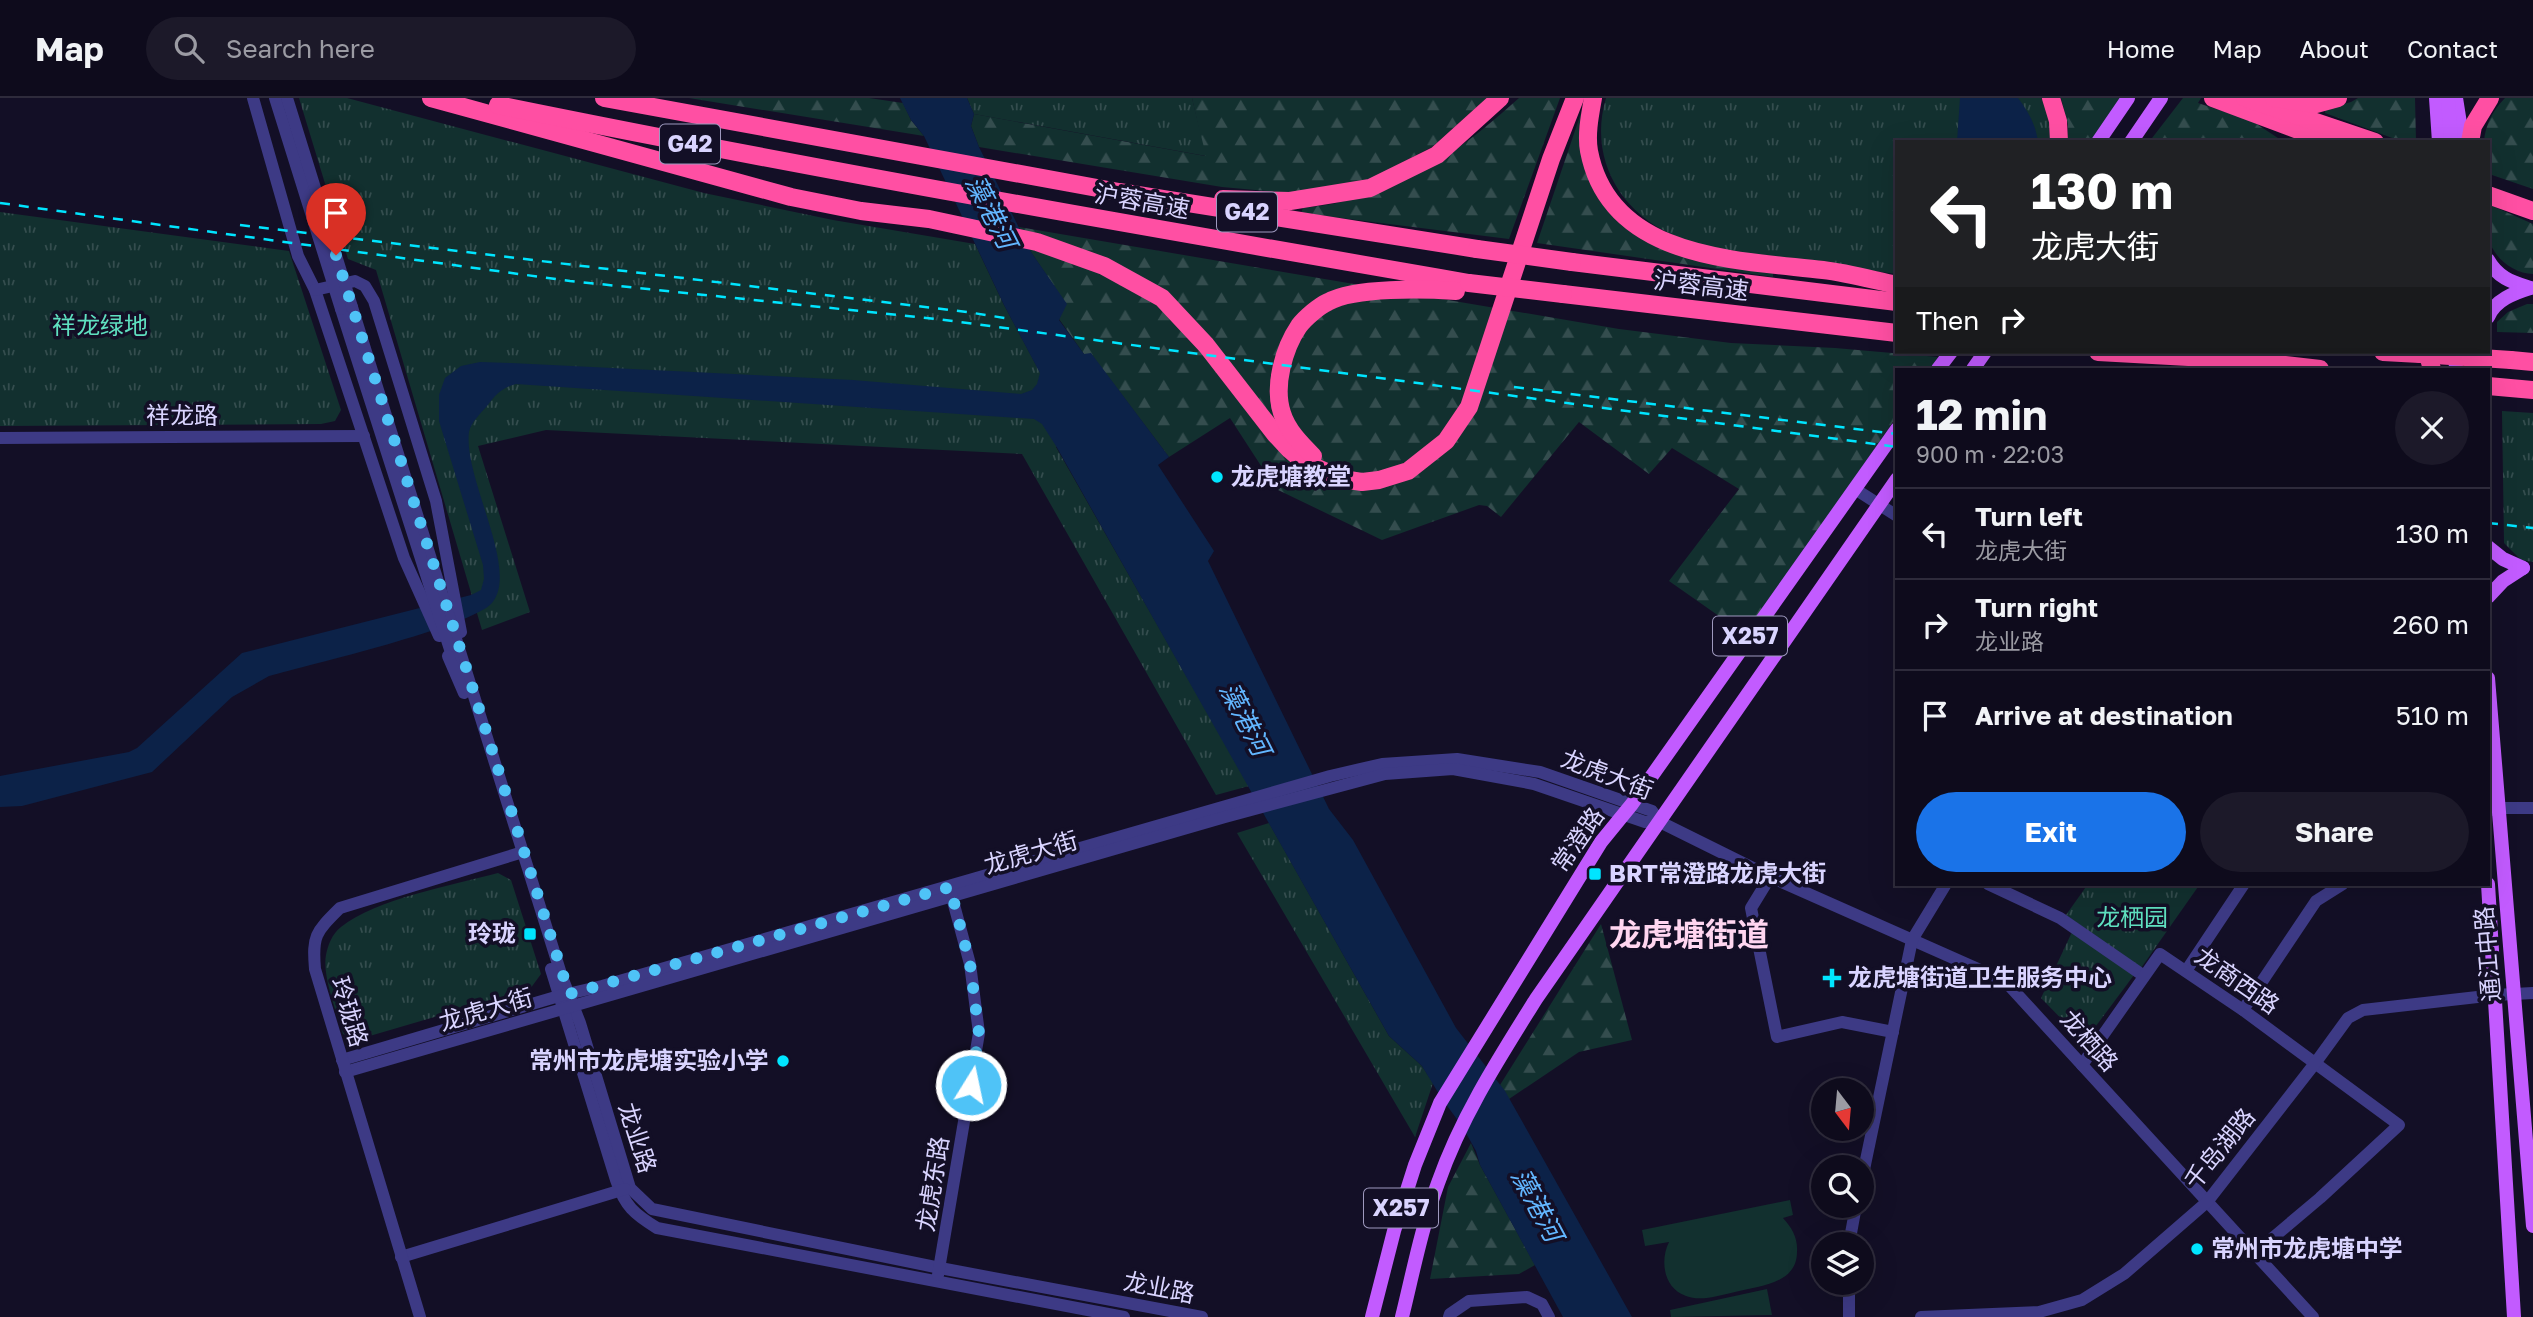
<!DOCTYPE html>
<meta charset="utf-8">
<style>
:root{--surface:#0e0b1c;--page:#1c1929;--text:#f1f3f6;--muted:#9b9ba3;--line:#2e2b3b;--accent:#1a73e8}
body{margin:0;font-family:"Golos Text","Noto Sans SC",sans-serif;background:var(--page);color:var(--text);height:100vh;display:flex;flex-direction:column;font-size:26px;white-space:nowrap}
*{box-sizing:border-box;margin:0}
p{font-size:23px;color:var(--muted)}
.icon{flex:none;width:38px;height:38px;fill:none;stroke:currentColor;stroke-width:2;stroke-linecap:round;stroke-linejoin:round}
.map{position:relative;flex:1;overflow:hidden}
.panel{position:absolute;left:1895px;top:270px;width:595px;height:518px;display:flex;flex-direction:column;background:var(--surface);border-radius:0px;box-shadow:0 7px 28px #0002,0 0 0 2px var(--line)}
.panel>*{flex:none}
.banner{position:absolute;left:1895px;top:42px;width:595px;height:214px;border-radius:0px;box-shadow:0 7px 28px #0002,0 0 0 2px var(--line);background:#202124;color:#fff;overflow:hidden}
.needle{width:46px;rotate:164deg}
.tools{position:absolute;left:1811px;top:980px;display:grid;gap:14px}
.tools a{display:grid;place-items:center;width:63px;height:63px;border-radius:50%;background:var(--surface);box-shadow:0 7px 28px #0002,0 0 0 2px var(--line);font-size:35px}
.pin{position:absolute;display:grid;place-items:center;width:60px;height:60px;color:#fff;margin:-72px -30px;border-radius:50% 50% 50% 0;rotate:-45deg;box-shadow:0 0 7px #0007}
.pin .icon{rotate:45deg}
.me{position:absolute;width:77px;margin:-38px;rotate:10deg;stroke-linejoin:round;filter:drop-shadow(0 0 5px #0008)}
.turn{display:flex;align-items:center;gap:24px;height:147px;padding:0 21px;font-size:32px}
.turn .icon{width:91px;height:91px;stroke-width:2.5}
.turn b{display:block;font-size:49px;line-height:60px}
.then{display:flex;align-items:center;height:66px;padding:0 21px;background:#0003;gap:14px;font-size:26px}
.round{display:grid;place-items:center;flex:none;width:74px;height:74px;border-radius:37px;background:var(--page)}
.summary{display:flex;align-items:center;justify-content:space-between;height:119px;padding:0 21px}
h1{font-size:42px;font-weight:700;line-height:52px}
.cta{display:flex;gap:14px;margin-top:auto;padding:14px 21px}
.cta a{flex:1;height:80px;border-radius:42px;background:var(--accent);color:#fff;font-size:28px;font-weight:700;line-height:80px;text-align:center}
.cta a+a{background:var(--page);color:var(--text)}
ul{padding:0;list-style:none}
li{display:flex;align-items:center;gap:21px;height:91px;padding:0 21px;border-top:2px solid var(--line)}
li div{flex:1}
li b{display:block;font-size:26px}
li em{font-style:normal}
header{display:flex;align-items:center;gap:42px;box-sizing:border-box;height:98px;padding:0 35px;background:var(--surface);border-bottom:2px solid var(--line)}
header strong{font-size:33px}
nav{display:flex;gap:38px;margin-inline-start:auto;font-size:24px}
.search{width:490px;height:63px;background:var(--page);display:flex;align-items:center;gap:18px;box-sizing:border-box;padding:0 24px;border-radius:38px;color:var(--muted);font-size:26px}
.map>svg:first-child{display:block}
.forest{fill:url(#forest-firs)}
.park{fill:url(#park-tufts)}
.pitch{fill:#12302f}
.water{fill:#0c2248}
.lines{fill:none;stroke-linecap:round;stroke-linejoin:round}
.minor{stroke:#3d3a85;stroke-width:12}
.major{stroke:#c25bff;stroke-width:14}
.highway{stroke:#ff4fa3;stroke-width:18}
.rail{stroke:#00e5ff;stroke-width:2.5;stroke-dasharray:10 9;stroke-linecap:butt}
.minor-bridge{stroke:#3d3a85;stroke-width:12}
.highway-bridge{stroke:#ff4fa3;stroke-width:18}
.route{stroke:#4fc3f7;stroke-width:12;stroke-dasharray:0 21.6}
.poi-dot{fill:#00e5ff;stroke:#130f26;stroke-width:2.5}
.labels{text-anchor:middle;stroke-width:7;stroke-linejoin:round;paint-order:stroke}
.shield{fill:#130f26;stroke:#9e99be;stroke-width:2}
.shield-label{font-size:23px;font-weight:bold;fill:#d9d4ff}
.street-label{font-size:24px;fill:#d9d4ff;stroke:#130f26}
.park-label{font-size:24px;fill:#5fe0c0;stroke:#130f26}
.poi-label{font-size:24px;font-weight:bold;fill:#d9d4ff;stroke:#130f26;text-anchor:start}
.water-label{font-size:26px;font-style:italic;fill:#62b6ff;stroke:#130f26}
.district-label{font-size:32px;font-weight:bold;fill:#ffd6f0;stroke:#130f26}
</style>
<header>
<strong>Map</strong>
<div class="search"><svg class="icon" aria-label="search" viewBox="0 0 24 24"><circle cx="10" cy="10" r="6"/><path d="M15 15l6 6"/></svg>Search here</div>
<nav><a>Home</a><a>Map</a><a>About</a><a>Contact</a></nav>
</header>
<div class="map">
<svg width="2533" height="1219" viewBox="0 0 2533 1219">
<defs>
<pattern id="forest-firs" width="22" height="20" patternUnits="userSpaceOnUse" patternTransform="scale(1.75)"><rect width="22" height="20" fill="#12302f"/><path d="M5 1l3.5 6h-7zM16 11l3.5 6h-7z" fill="#344d4e"/></pattern>
<pattern id="park-tufts" width="24" height="20" patternUnits="userSpaceOnUse" patternTransform="scale(1.75)"><rect width="24" height="20" fill="#12302f"/><path d="M3 7l-1-3M5 7V3M7 7l1-3M15 17l-1-3M17 17v-4M19 17l1-3" fill="none" stroke="#344d4e"/></pattern>
</defs>
<rect width="100%" height="100%" fill="#130f26"/>
<g class="forest">
<path d="M689,0h180l34,5 8,17 13,16z"/>
<path d="M1192,0h295l-55,49 -64,33 -81,13 -65,-6 -243,-40 -8,-21 3,-12 231,42z"/>
<path d="M1519,0h41l-51,141 -208,-26 2,-5c14,-2 28,-3 42,-7 68,-15 123,-57 174,-103z"/>
<path d="M2061,0h62l-30,44h-26l1,-18z"/>
<path d="M2183,0h18l-3,5 54,18 32,21h-135z"/>
<path d="M2358,0h57l1,44h-13l-78,-29v-4l26,-7z"/>
<path d="M2505,0h28v91l-44,-15 -1,-32h-4c1,-17 9,-32 21,-44z"/>
<path d="M1582,12l4,1 -2,33 39,77 150,52v4l-236,-34z"/>
<path d="M2488,106l45,20v50c-19,0 -41,-17 -44,-36 -2,-11 -1,-23 -1,-34z"/>
<path d="M1019,129l600,102 112,14 104,5 103,9 -8,12h-33v47l-151,219 -77,-54 70,-92 -67,-41 -23,26 -70,-52 -78,95 -14,-11 -8,-1 -97,35 -106,-51 -46,-71 -61,39 -78,-103h-7l-25,-35 7,-15 -35,-52z"/>
<path d="M2527,206h6v29l-36,-1v-10l11,-10z"/>
<path d="M1601,826l31,116 -53,12 -70,47 -9,-14z"/>
<path d="M1471,1045l9,22 55,100 -16,9 -89,5 18,-92z"/>
</g>
<g class="park">
<path d="M299,0h48l357,95 129,27 142,24 29,61 70,131 -18,11 193,339 -33,9 -194,-341 -476,-24 -68,16 52,166 -48,18 -106,-360 -28,-11z"/>
<path d="M967,0h225l14,58 -232,-42z"/>
<path d="M1606,0h440l8,44h-157v132c-39,-5 -78,-10 -117,-15 -36,-5 -75,-9 -109,-25 -54,-25 -82,-79 -65,-136z"/>
<path d="M0,114l289,39 52,159 -6,11 -14,3 -321,2z"/>
<path d="M2502,313l31,2v149l-12,-2 -17,-17z"/>
<path d="M1269,725l120,213 33,30 11,17 -18,54 -178,-304z"/>
<path d="M498,775l13,7 30,94 -11,15 -174,51 -13,-6c-6,-21 -21,-58 -17,-79 2,-10 6,-21 15,-28 34,-28 113,-42 157,-54z"/>
<path d="M2088,786h112l-59,84 -75,-53z"/>
<path d="M2072,834l62,43 -50,67 -43,-44z"/>
</g>
<g class="pitch">
<path d="M1790,1102l3,15 -10,3c9,10 15,20 14,34 0,32 -38,34 -62,40 -15,3 -34,10 -49,4 -23,-8 -26,-36 -17,-54l-24,4 -3,-16z"/>
<path d="M1767,1191l5,26 -101,2 -1,-7z"/>
</g>
<g class="water">
<path d="M900,0h67l7,16 -3,12 8,21 52,105 36,52 -8,16 25,34 7,-1 78,104 -11,8 56,86 -6,10 121,248 24,31 103,188 49,63 127,226h-69l-83,-152 -4,-14 -14,-25 -20,-27 -20,-33 -33,-30 -333,-590 -14,-22 -8,-5 -518,-35c-15,4 -20,10 -29,22 -6,7 -16,16 -18,26 -6,46 51,138 23,171 -21,24 -184,62 -223,73l-37,21 -80,75 -130,34 -22,1v-31l129,-24 8,-4 105,-95 229,-58 10,-5 3,-11 -1,-14 -44,-144v-26l6,-17 16,-12 19,-4 31,1 342,17 168,14 11,-4 5,-6 3,-11 -36,-68 -80,-169 -13,-16z"/>
<path d="M1960,0h58c10,13 18,27 20,44h-81z"/>
</g>
<g class="lines">
<g class="minor">
<path d="M253,0l45,158 17,34 89,268 35,78"/>
<path d="M315,192l40,-9 10,5 9,15 62,200 25,131"/>
<path d="M352,209l210,670 18,46 50,165 22,21 288,59 262,49"/>
<path d="M341,211l113,353"/>
<path d="M0,340l364,-2"/>
<path d="M1855,391l42,27"/>
<path d="M448,558l16,37"/>
<path d="M2488,713l10,-3h35"/>
<path d="M1770,779l-19,31 26,129 65,-15 51,10"/>
<path d="M1988,786l72,34 84,58"/>
<path d="M551,871l65,211c9,26 18,34 41,48l467,89"/>
<path d="M2186,873l58,-87"/>
<path d="M2243,912l73,-109 27,-17"/>
<path d="M342,962l217,-64 43,-10 728,-210 52,-12 75,-5 83,13 112,39 8,11"/>
<path d="M2082,967l78,-111 83,56 156,115 -79,73 -64,54"/>
<path d="M345,974l880,-255 160,-43 68,-5 81,15 111,38h15l115,57 230,102 308,336"/>
<path d="M1862,1081l50,-239 34,-56"/>
<path d="M1849,1146l7,-38"/>
<path d="M401,1159l224,-68"/>
<path d="M938,1177l41,-242 -9,-69 -20,-74"/>
<path d="M1849,1185v34"/>
<path d="M420,1219l-105,-348c-3,-34 1,-37 25,-61l183,-56"/>
<path d="M1449,1219l1,-3 19,-13 58,-4 15,7 7,13"/>
<path d="M1921,1219l118,-5 43,-12 42,-26 83,-72 109,-140 32,-44 15,-8 132,-15 38,-2"/>
</g>
<g class="major">
<path d="M2436,0l3,44"/>
<path d="M2456,0l7,44"/>
<path d="M2448,3l3,41"/>
<path d="M2098,44l30,-44"/>
<path d="M2131,44l30,-44"/>
<path d="M2488,162c10,18 24,22 42,28"/>
<path d="M2488,219c7,-17 26,-24 42,-29"/>
<path d="M2455,254l1,17"/>
<path d="M1938,271l13,-17"/>
<path d="M1973,271l12,-17"/>
<path d="M2488,449l15,12 20,9"/>
<path d="M2488,499l15,-16 20,-13"/>
<path d="M2488,580l45,548"/>
<path d="M2488,786l26,433"/>
<path d="M1372,1219l22,-86 21,-66 25,-62 161,-261 31,-38 265,-375"/>
<path d="M1402,1219c11,-45 20,-91 36,-134 23,-66 61,-125 98,-184l361,-520"/>
</g>
<g class="highway">
<path d="M431,0l360,99 70,14 68,8 108,23 67,24 58,32 44,47 69,89 15,16 14,12 38,17 20,3 17,-2 29,-9 38,-30 23,-34 82,-248 24,-61"/>
<path d="M604,0l515,94 358,57"/>
<path d="M1593,0c-3,17 -7,36 -4,53 21,109 149,109 234,119 25,3 50,10 74,15"/>
<path d="M2051,0l7,23 1,21"/>
<path d="M2213,0l117,44"/>
<path d="M2245,0l130,44"/>
<path d="M2274,0l42,6 22,-6"/>
<path d="M498,7c323,66 647,122 971,178"/>
<path d="M2470,44l3,-16 17,-28"/>
<path d="M2488,97l45,16"/>
<path d="M1223,101l67,2 80,-13 67,-33 63,-57"/>
<path d="M1572,164l325,40"/>
<path d="M1563,196l334,39"/>
<path d="M2098,254l145,8 77,9"/>
<path d="M2383,254l37,2"/>
<path d="M2427,254l5,17"/>
<path d="M2511,262l22,2"/>
<path d="M2488,288l45,4"/>
<path d="M1313,358c-12,-12 -26,-26 -31,-43 -9,-27 2,-65 17,-87 6,-8 20,-20 29,-24 27,-15 96,-13 128,-11"/>
</g>
<g class="rail">
<path d="M0,105l570,78 367,38 960,128"/>
<path d="M240,127l727,87 44,7"/>
<path d="M1514,289l383,47"/>
<path d="M2488,425l45,5"/>
</g>
<g class="minor-bridge">
<path d="M275,0l66,211"/>
<path d="M287,0l65,209"/>
</g>
<g class="highway-bridge">
<path d="M1477,151l95,13"/>
<path d="M1469,185l94,11"/>
<path d="M2420,256l91,6"/>
</g>
</g>
<g class="lines">
<path class="route" d="M336,157l233,739 381,-107 20,77 9,69 -8,52"/>
</g>
<g class="poi-dot">
<circle cx="1217" cy="379" r="7"/>
<rect x="1588" y="769" width="14" height="14" rx="3.5"/>
<rect x="523" y="829" width="14" height="14" rx="3.5"/>
<path d="M1828.5 869.5h7v7h7v7h-7v7h-7v-7h-7v-7h7z"/>
<circle cx="783" cy="963" r="7"/>
<circle cx="2197" cy="1151" r="7"/>
</g>
<g class="labels">
<g class="shield">
<rect x="660" y="26.5" width="60" height="39" rx="5"/>
<rect x="1217" y="94.5" width="60" height="39" rx="5"/>
<rect x="1713" y="518.5" width="74" height="39" rx="5"/>
<rect x="1364" y="1090.5" width="74" height="39" rx="5"/>
</g>
<g class="shield-label">
<text x="690" y="54">G42</text>
<text x="1247" y="122">G42</text>
<text x="1750" y="546">X257</text>
<text x="1401" y="1118">X257</text>
</g>
<g class="street-label">
<text transform="translate(1142 104) rotate(10)" y="8">沪蓉高速</text>
<text transform="translate(1701 188) rotate(7)" y="8">沪蓉高速</text>
<text x="182" y="326">祥龙路</text>
<text transform="translate(1607 677) rotate(21)" y="8">龙虎大街</text>
<text transform="translate(1578 742) rotate(-55)" y="8">常澄路</text>
<text transform="translate(1031 755) rotate(-16)" y="8">龙虎大街</text>
<text transform="translate(2488 856) rotate(-95)" y="8">通江中路</text>
<text transform="translate(2237 883) rotate(35)" y="8">龙商西路</text>
<text transform="translate(486 912) rotate(-16)" y="8">龙虎大街</text>
<text transform="translate(349 914) rotate(73)" y="8">玲珑路</text>
<text transform="translate(2089 943) rotate(48)" y="8">龙栖路</text>
<text transform="translate(637 1040) rotate(72)" y="8">龙业路</text>
<text transform="translate(2220 1051) rotate(-51)" y="8">千岛湖路</text>
<text transform="translate(933 1086) rotate(-81)" y="8">龙虎东路</text>
<text transform="translate(1159 1190) rotate(11)" y="8">龙业路</text>
</g>
<g class="park-label">
<text x="100" y="236">祥龙绿地</text>
<text x="2132" y="828">龙栖园</text>
</g>
<g class="poi-label">
<text x="1231" y="387">龙虎塘教堂</text>
<text x="1609" y="784">BRT常澄路龙虎大街</text>
<text x="516" y="844" text-anchor="end">玲珑</text>
<text x="1848" y="888">龙虎塘街道卫生服务中心</text>
<text x="769" y="971" text-anchor="end">常州市龙虎塘实验小学</text>
<text x="2211" y="1159">常州市龙虎塘中学</text>
</g>
<g class="water-label">
<text transform="translate(991 114) rotate(63)" y="9">藻港河</text>
<text transform="translate(1245 621) rotate(63)" y="9">藻港河</text>
<text transform="translate(1537 1107) rotate(62)" y="9">藻港河</text>
</g>
<g class="district-label">
<text x="1689" y="848">龙虎塘街道</text>
</g>
</g>
</svg>
<div class="tools">
<a><svg class="needle" viewBox="-14 -14 28 28"><path d="M0-13l5 13h-10z" fill="#e53935"/><path d="M0 13l5-13h-10z" fill="#9b9ba3"/></svg></a>
<a><svg class="icon" aria-label="search" viewBox="0 0 24 24"><circle cx="10" cy="10" r="6"/><path d="M15 15l6 6"/></svg></a>
<a><svg class="icon" aria-label="layers" viewBox="0 0 24 24"><path d="M12 4l9 5-9 5-9-5zM3 14l9 5 9-5"/></svg></a>
</div>
<div class="pin" style="left:336px;top:157px;background:#d93025"><svg class="icon" aria-label="arrive" viewBox="0 0 24 24"><path d="M6 21V4h12l-3 4 3 4H6"/></svg></div>
<svg class="me" style="left:971px;top:987px" viewBox="-20 -20 40 40"><circle r="17" fill="#4fc3f7" stroke="#fff" stroke-width="3"/><path d="M0-11L8 9 0 5-8 9z" fill="#fff"/></svg>
<div class="banner">
<div class="turn"><svg class="icon" aria-label="left" viewBox="0 0 24 24"><path d="M17 20v-9H6M10 6l-5 5 5 5"/></svg><div><b>130 m</b>龙虎大街</div></div>
<div class="then">Then<svg class="icon" aria-label="right" viewBox="0 0 24 24"><path d="M7 20v-9h11M14 6l5 5-5 5"/></svg></div>
</div>
<section class="panel">
<div class="summary"><div><h1>12 min</h1><p>900 m · 22:03</p></div><a class="round"><svg class="icon" aria-label="close" viewBox="0 0 24 24"><path d="M6 6l12 12M18 6L6 18"/></svg></a></div>
<ul>
<li><svg class="icon" aria-label="left" viewBox="0 0 24 24"><path d="M17 20v-9H6M10 6l-5 5 5 5"/></svg><div><b>Turn left</b><p>龙虎大街</p></div><em>130 m</em></li>
<li><svg class="icon" aria-label="right" viewBox="0 0 24 24"><path d="M7 20v-9h11M14 6l5 5-5 5"/></svg><div><b>Turn right</b><p>龙业路</p></div><em>260 m</em></li>
<li><svg class="icon" aria-label="arrive" viewBox="0 0 24 24"><path d="M6 21V4h12l-3 4 3 4H6"/></svg><div><b>Arrive at destination</b></div><em>510 m</em></li>
</ul>
<div class="cta"><a>Exit</a><a>Share</a></div>
</section>
</div>
